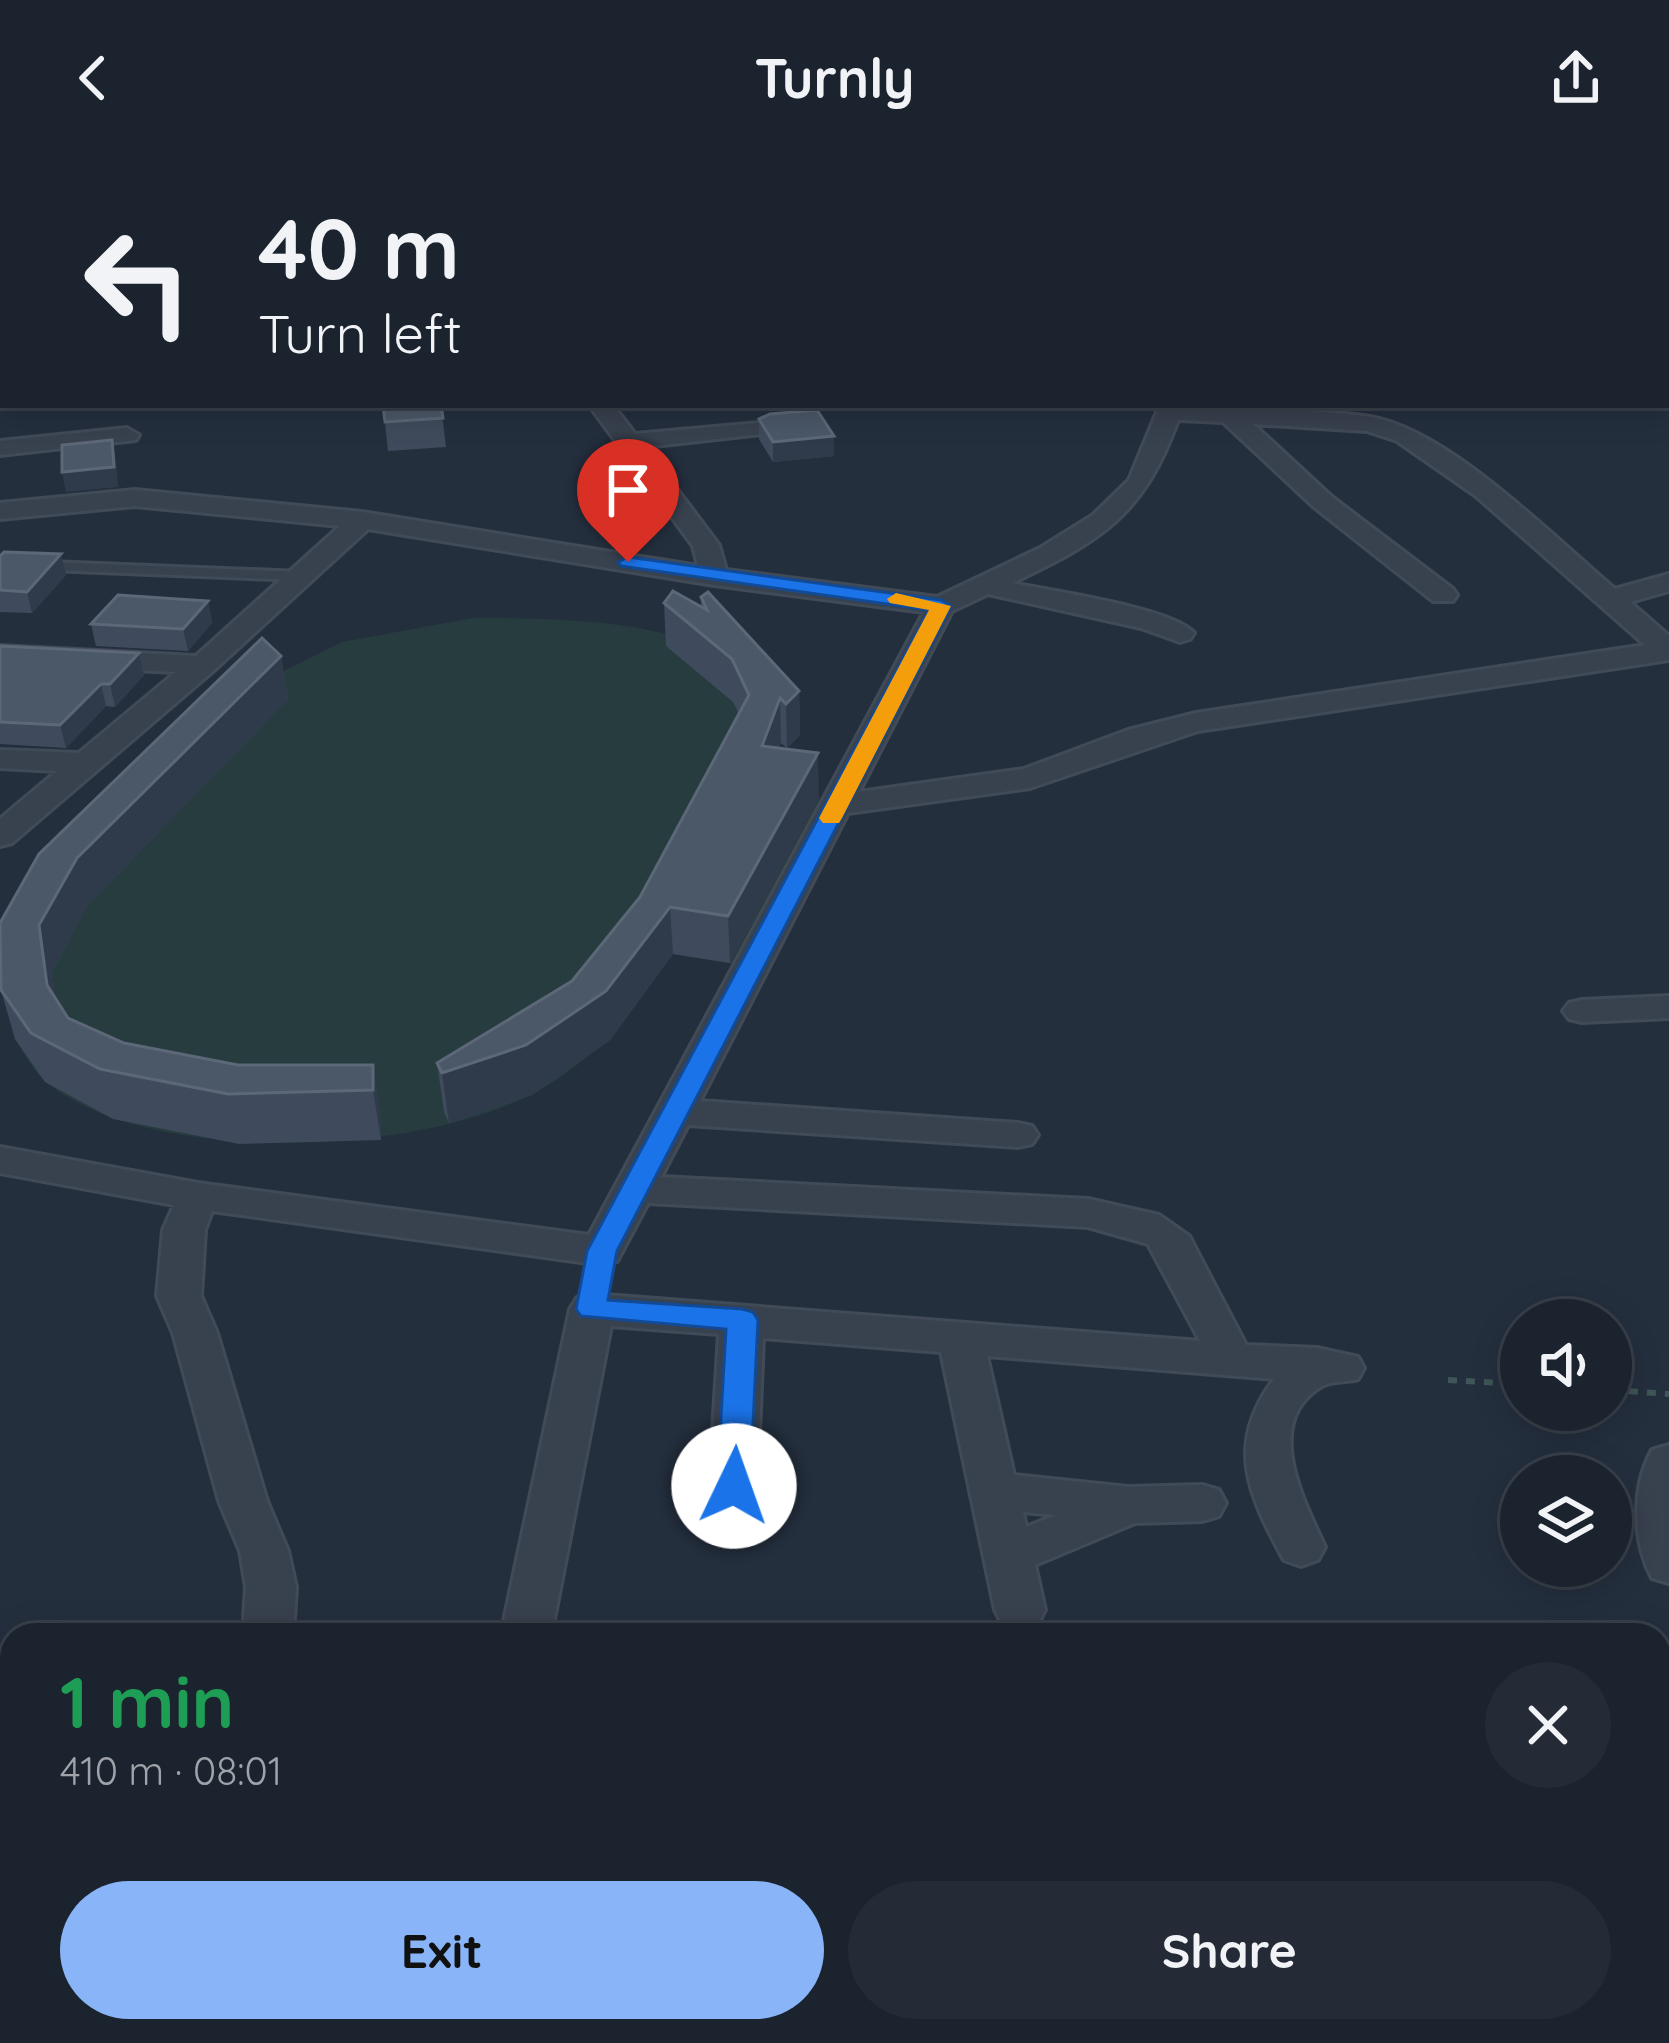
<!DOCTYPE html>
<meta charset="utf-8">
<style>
:root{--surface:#1b232e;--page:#242b36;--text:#f1f3f6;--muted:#a0a4aa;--line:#39404a;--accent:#8ab4f8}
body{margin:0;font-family:Quicksand,sans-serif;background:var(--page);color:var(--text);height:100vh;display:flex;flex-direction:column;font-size:45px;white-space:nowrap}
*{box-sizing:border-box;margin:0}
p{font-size:39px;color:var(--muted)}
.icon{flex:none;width:66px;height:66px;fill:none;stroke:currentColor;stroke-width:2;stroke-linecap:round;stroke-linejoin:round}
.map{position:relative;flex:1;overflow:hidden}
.panel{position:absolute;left:0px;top:1467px;width:1671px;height:420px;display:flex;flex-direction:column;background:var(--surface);border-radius:36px 36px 0 0;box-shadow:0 6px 30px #0003,0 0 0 3px var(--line)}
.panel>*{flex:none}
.banner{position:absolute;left:0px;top:0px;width:1671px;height:252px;box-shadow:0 6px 30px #0003,0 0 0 3px var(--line);background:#1b232e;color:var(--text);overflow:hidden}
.fabs{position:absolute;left:1500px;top:1143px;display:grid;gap:24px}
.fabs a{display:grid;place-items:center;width:132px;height:132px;border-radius:50%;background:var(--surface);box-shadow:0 6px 30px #0003,0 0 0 3px var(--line);font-size:60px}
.pin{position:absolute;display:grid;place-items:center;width:102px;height:102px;color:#fff;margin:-123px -51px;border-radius:50% 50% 50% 0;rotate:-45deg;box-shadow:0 0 12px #0007}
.pin .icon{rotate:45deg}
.me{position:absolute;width:132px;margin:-66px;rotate:3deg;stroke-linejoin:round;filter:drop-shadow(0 0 9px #0008)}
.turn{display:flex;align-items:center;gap:42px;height:252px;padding:0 60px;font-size:54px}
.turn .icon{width:156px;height:156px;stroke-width:2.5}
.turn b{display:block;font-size:84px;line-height:102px}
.round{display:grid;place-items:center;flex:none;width:126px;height:126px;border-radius:63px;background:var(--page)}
.headline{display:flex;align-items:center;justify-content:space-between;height:204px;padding:0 60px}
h1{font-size:72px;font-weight:700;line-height:90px;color:#1e9e55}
.primary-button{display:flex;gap:24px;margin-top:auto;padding:24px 60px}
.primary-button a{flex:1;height:138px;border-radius:72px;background:var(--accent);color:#111;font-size:48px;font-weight:700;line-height:138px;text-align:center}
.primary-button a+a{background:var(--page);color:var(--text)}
header{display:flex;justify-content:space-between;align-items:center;height:156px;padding:0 60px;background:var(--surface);font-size:54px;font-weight:700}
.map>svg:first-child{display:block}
.green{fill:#263c3f}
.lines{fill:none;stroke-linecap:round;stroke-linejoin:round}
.service-casing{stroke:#414a57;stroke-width:6}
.minor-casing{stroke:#414a57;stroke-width:6}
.path{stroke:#3f5557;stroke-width:6;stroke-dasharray:9 9;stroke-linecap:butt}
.service{fill:#38414e;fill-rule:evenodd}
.minor{fill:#38414e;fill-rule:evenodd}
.wall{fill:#3f4b5c}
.shaded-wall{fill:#2f3b4b}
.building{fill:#4b5868;stroke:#5c6777;stroke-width:3}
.route{fill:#1a73e8;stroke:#114b97;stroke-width:3}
.slow{fill:#f59e0b}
</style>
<header><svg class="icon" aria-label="back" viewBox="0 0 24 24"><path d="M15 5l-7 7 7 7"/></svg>Turnly<svg class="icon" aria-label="share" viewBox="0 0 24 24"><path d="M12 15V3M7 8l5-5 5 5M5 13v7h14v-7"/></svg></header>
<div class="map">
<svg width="1669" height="1887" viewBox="0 0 1669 1887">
<rect width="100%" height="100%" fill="#242f3e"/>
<path class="green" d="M473,462c55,0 183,0 229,31 22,14 60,69 80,91l-19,51 70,9 -88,166 -72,-12c-41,56 -78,108 -141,140 -116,61 -379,73 -485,-11 -13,-10 -23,-30 -32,-44l35,-139 222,-223 70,-35z"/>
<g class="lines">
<g class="service-casing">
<path id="service" d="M0,404l301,12 7,4 -7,4 -301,-12z"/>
</g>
<g class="minor-casing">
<g id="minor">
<path d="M69,0h18l2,3h-18z"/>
<path d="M157,0h122l-2,3z"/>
<path d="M375,0h18l2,3h-18z"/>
<path d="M858,0h41l2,3h-41z"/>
<rect x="1668" y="44" width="1" height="12"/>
<rect x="1668" y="106" width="1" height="12"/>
<rect x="1668" y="148" width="1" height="12"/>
<rect x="0" y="183" width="3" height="14"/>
<path d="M589,249h24l22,29 135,-12 3,5 -12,7 -116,13 74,98 7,25 211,27 103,-49 53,-33 36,-35 28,-68 -3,-7h24c63,6 129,2 192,12 79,13 183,120 245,172l54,-15v17l-39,11 39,34v24l-471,71 -168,57 -182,25 -148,288 318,22 14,3 6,9 -6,9 -14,3 -330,-22 -27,52 427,22 71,16 30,21 57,109 71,3 41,9 6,11 -6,11c-11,3 -28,2 -36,7 -61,36 -18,115 3,161l-7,13 -17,6 -17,-6c-36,-66 -59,-116 -10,-181l-287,-23 27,119 114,12 74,-2 17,5 7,13 -7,13 -17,5 -67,2 -100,42 10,45 -7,14 -18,6 -18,-6 -7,-14 -54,-258 -178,-14 -8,190 -7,13 -17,6 -17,-6 -7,-13 12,-194 -108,-8 -60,309h-50l69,-326 7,-11 15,-4 608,47 -52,-97 -60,-17 -440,-24 -31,58 -15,4 -390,-54 -7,19 -4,66 16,37 50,168 21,50 8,36 -3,48h-50l3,-48 -6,-36 -21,-50 -46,-168 -16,-37 6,-66 11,-25 -174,-32v-26l198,36 391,52 335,-623 -210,-27 -346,-56 -155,142 -201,172 -12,3v-27l57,-48 -57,-3v-18l79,3 97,-81 -176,-8v-18l196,10 144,-130 -205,-20 -135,13v-16l135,-13 227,22 336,54 -5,-20zM1178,264l45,2 91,85 119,94h20l4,-6 -4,-6 -121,-92 -79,-73 114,7 30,10 79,55 169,149 -449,68 -68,17 -104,39 -165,23 93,-181 36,-17 153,34 39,14 10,-3 4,-6c-22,-25 -144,-42 -182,-50 90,-43 131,-67 166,-163zM1023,1356l33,3 -30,12z"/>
<path d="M127,272l12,7 -3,5 -136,15v-14z"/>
<path d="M1669,840v22l-87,4 -13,-3 -6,-8 6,-8 13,-3z"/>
<path d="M1669,1289v138l-17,-5c-20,-37 -20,-92 0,-128z"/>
<path d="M1669,1702v50l-10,2v-50z"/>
<path d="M214,1875h60l-1,12h-60z"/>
<path d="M818,1875h118l-6,12h-117z"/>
<path d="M1498,1875h60l3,12h-60z"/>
</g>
</g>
<g class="path">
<path d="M1448,1224l73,4"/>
<path d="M1611,1234l58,4"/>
</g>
<use href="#service" class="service"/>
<use href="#minor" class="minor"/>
</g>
<g class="wall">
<path d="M383,249h58l5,42 -58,4z"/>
<path d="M759,263l75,37 -61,6 -14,-23z"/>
<path d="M0,400l66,19 -34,38 -32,-1z"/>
<path d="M701,441l98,94 1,44 -13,13 -6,-5 -2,5 40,50 -89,165 -57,-9 -63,86 -78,55 -83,28 -5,-11 -7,-49 135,-82 68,-84 99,-183 -6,-12 -67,-56 -2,-43 37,4z"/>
<path d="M208,445l4,22 -24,28 -92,-5 -5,-22z"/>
<path d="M0,490l139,7 5,22 -29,32 -9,-1 -40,42 -66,-4z"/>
<path d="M281,500l7,43 -200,206 -36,67 3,26 13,20 56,25 114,22h135l7,49 1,26 -142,4 -126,-25 -68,-37 -30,-43 -14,-49z"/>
<path d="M1669,1765v122h-13l-7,-12h10v-107z"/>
<path d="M1169,1875h89l5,12h-89z"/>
</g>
<g class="shaded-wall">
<path d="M834,280v20l-61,6v-20z"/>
<path d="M112,284l4,20 2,27 -52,5 -4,-20z"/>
<path d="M61,398l5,21 -34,38 -5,-21z"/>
<path d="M208,445l4,22 -24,28 -5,-22z"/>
<path d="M139,497l5,22 -29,32 -5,-23z"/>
<path d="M281,500l7,43 -200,206 -36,67 8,62 -13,-49 -8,-60 38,-67z"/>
<path d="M101,528l5,22 -40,42 -6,-23z"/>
<path d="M799,535l1,44 -13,13 -1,-44z"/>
<path d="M780,542l1,45 -18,48 -1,-45z"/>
<path d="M818,597l1,45 -89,165 -2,-47z"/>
<path d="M670,751l3,47 -63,86 -78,55 -83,28 -7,-50 164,-82z"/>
<path d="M373,909l7,49 1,26 -8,-50z"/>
</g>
<g class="building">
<path d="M383,249h58l2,13 -58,4z"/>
<path d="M817,254l17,26 -61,6 -14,-23 11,-5z"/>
<path d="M112,284l2,27 -52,5v-27z"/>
<path d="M4,396l57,2 -34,38 -27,-2v-34z"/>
<path d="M673,435l34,19 -6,-13 7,-5 91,99 -13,13 -6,-6 -18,48 56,7 -90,163 -58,-9 -64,84 -80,54 -84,28 -5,-10 135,-82 68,-84 109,-202 -17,-36 -68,-56z"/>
<path d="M118,439l90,6 -25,28 -92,-5z"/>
<path d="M262,482l19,18 -204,202 -38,67 8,60 21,33 56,25 114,22h135v25l-145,4 -128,-25 -69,-36 -30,-43 -1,-67 39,-69z"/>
<path d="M0,490l139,7 -29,31h-9l-41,41 -60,-3z"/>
<path d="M1669,1765v99l-10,-17v-79z"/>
<path d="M1184,1875h74l5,12h-75z"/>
</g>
<path class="route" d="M628,401l313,43 10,6 -334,645 -9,49 134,9 11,3 5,8 -8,166 -5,9 -11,4 -12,-4 -5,-9 9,-157 -145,-13 -5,-7 11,-58 342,-641 -308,-44 -3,-4z"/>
<path class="slow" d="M896,437l55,13 -109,212 -3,5h-16l-4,-5 110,-208 -39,-7 -3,-4z"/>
</svg>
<div class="fabs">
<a><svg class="icon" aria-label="sound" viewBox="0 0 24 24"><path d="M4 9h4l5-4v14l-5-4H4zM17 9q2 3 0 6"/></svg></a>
<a><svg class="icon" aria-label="layers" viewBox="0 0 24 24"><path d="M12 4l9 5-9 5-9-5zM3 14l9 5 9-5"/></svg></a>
</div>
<div class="pin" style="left:628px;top:406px;background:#d93025"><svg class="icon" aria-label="arrive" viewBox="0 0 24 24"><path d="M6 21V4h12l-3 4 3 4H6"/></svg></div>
<svg class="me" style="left:734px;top:1330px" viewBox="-20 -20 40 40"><circle r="19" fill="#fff"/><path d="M0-13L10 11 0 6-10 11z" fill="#1a73e8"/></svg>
<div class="banner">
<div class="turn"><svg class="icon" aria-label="left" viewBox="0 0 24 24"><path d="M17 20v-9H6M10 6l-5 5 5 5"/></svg><div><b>40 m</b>Turn left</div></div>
</div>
<section class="panel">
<div class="headline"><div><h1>1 min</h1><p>410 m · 08:01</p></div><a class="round"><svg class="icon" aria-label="close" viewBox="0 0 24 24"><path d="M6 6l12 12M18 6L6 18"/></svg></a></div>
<div class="primary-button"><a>Exit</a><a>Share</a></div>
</section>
</div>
